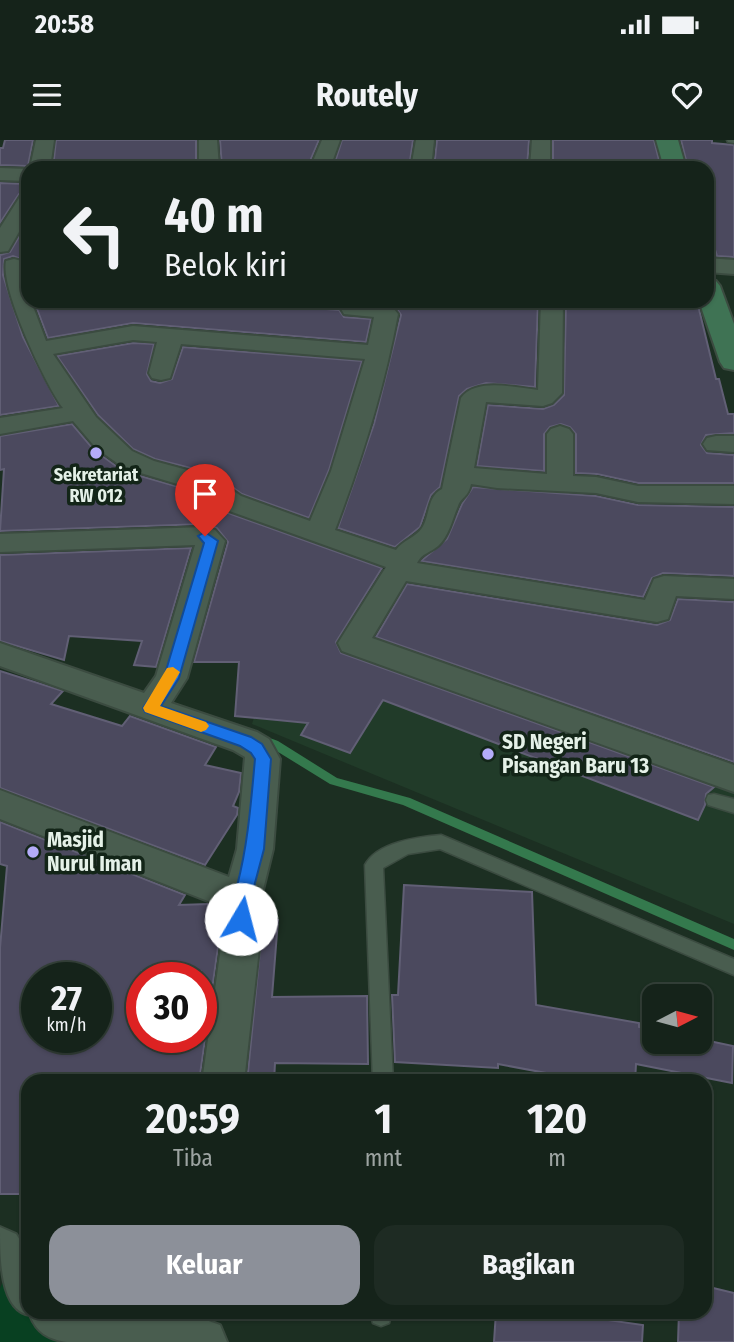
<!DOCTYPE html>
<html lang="id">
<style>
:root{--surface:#15231a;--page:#1e2b23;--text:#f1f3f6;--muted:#9da4a2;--line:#344039;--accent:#8c9099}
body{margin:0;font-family:"Fira Sans Condensed",sans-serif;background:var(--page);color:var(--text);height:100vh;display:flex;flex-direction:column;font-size:26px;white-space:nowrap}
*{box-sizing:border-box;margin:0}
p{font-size:23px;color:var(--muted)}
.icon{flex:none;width:38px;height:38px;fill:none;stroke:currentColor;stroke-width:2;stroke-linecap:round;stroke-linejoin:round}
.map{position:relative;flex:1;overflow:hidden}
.sheet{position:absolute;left:21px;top:934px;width:691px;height:245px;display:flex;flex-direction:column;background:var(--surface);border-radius:21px;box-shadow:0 2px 5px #0004,0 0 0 2px var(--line)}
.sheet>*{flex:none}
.hud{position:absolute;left:21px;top:21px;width:693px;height:147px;border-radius:21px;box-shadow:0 2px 5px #0004,0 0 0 2px var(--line);background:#15231a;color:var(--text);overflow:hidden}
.needle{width:46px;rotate:84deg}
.tools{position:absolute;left:642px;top:844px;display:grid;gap:14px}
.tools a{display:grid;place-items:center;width:70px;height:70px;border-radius:14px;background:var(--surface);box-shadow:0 2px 5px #0004,0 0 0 2px var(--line);font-size:35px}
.speed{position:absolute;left:21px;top:822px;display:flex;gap:14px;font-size:35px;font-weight:700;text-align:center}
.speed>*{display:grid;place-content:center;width:91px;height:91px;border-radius:50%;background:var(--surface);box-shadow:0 2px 5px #0004,0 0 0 2px var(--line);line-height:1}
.speed small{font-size:18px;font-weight:400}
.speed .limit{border:10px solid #d22;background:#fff;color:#111}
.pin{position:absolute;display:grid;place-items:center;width:60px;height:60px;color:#fff;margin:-72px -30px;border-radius:50% 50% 50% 0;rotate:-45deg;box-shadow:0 0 7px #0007}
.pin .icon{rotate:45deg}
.me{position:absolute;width:77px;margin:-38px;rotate:8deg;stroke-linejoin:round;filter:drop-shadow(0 0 5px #0008)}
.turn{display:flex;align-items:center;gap:24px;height:147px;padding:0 28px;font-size:32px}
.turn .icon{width:91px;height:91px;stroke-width:2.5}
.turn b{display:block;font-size:49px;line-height:60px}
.eta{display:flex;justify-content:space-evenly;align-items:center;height:119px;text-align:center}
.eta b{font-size:42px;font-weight:700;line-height:49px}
.button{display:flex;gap:14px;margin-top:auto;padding:14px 28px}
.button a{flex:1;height:80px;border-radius:21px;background:var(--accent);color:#fff;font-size:28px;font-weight:700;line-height:80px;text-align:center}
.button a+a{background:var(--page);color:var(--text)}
.status{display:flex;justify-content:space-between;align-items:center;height:49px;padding:0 35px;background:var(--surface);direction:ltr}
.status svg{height:19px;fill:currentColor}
header{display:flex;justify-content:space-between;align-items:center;height:91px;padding:0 28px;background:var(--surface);font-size:32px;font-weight:700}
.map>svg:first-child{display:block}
.built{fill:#213b29}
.green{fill:#084021}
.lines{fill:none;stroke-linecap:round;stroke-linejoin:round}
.stream{fill:#34794d;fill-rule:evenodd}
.building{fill:#4b495e;stroke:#615f75;stroke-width:2;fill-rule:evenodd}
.lane-casing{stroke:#3b4b40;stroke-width:3}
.street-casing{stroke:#3b4b40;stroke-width:4}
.secondary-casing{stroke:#3b4b40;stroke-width:4}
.lane{fill:#495d4f;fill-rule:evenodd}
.street{fill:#495d4f;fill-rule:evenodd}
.secondary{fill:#3f7354;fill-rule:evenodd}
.route{fill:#1a73e8;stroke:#114b97;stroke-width:2}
.slow{fill:#f59e0b}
.poi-dot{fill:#b4acf9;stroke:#132518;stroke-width:2.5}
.labels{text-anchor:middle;stroke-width:7;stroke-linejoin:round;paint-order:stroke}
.far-poi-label{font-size:18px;font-weight:bold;fill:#e5f1e8;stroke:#132518}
.poi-label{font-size:21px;font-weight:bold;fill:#e5f1e8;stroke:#132518;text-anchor:start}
</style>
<div class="status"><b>20:58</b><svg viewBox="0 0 49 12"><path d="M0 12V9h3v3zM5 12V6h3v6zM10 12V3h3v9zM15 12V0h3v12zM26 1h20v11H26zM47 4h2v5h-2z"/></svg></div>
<header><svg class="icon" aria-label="menu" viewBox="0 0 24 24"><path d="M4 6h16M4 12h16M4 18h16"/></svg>Routely<svg class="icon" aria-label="heart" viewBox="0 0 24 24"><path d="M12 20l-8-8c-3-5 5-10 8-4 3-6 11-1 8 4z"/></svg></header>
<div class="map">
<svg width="734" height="1202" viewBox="0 0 734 1202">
<rect width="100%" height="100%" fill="#1c2f22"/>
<path class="built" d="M338,498l396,145v141l-482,-200 16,-53z"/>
<path class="green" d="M17,1113l11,59 164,30h-192v-54z"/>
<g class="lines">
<path class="stream" d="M259,594l19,7 59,37 73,20 324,141v11l-331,-145 -73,-21 -60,-37 -15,-6 -1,-3z"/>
</g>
<g class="building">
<path d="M5,0h28l-5,26 -28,-1v-17h3z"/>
<path d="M56,0h140v28h-143z"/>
<path d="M220,0h99l-11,26 -61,2h-25z"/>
<path d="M342,0h71l-4,28h-76z"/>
<path d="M437,0h92l-2,28h-93z"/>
<path d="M553,0h101l7,28h-108z"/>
<path d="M681,0h31v3l22,2v112l-17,-1 -10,-33v-55h-19z"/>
<path d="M0,43l28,1v7l-9,3 -19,29z"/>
<path d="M28,81v49l-4,-10 -11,-4 -9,3 -1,16 20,62 36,69 -59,9v-160l10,-3z"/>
<path d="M34,161h32l1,4 51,-4h157l-1,4 65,5 5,7 27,2 -5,23 -233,-19 -85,15z"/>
<path d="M374,161l127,4 1,-4h36l-3,86 -49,-4 -19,6 -8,7 -19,91 -9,8 -11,32 -25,20 -57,-19 36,-104 27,-109 -6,-9z"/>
<path d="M566,161h131l19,78h3l9,35h6v19l-28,2 -5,10 6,8 27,2v28h-96l-41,-9 -21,-1v-39l-6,-7 -9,-3 -11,3 -6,7v37l-67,-5 11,-61 55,4 11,-4 10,-10z"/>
<path d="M133,203l21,1 -7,30 4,7 9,2 12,-4 11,-32 179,14 -33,109 -20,48 -67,-24 -28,-20 -59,-15 -22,-10 -35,-34 -41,-59z"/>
<path d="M72,284l22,26 29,21 70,20 27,19 162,58 -46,74 5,11 373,134 -8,7 -1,11 -7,15 -315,-120 -33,53 -49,-18 7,-12 -73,-7 4,-54h-45l34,-120 -11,-14 -12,-4 -205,7 4,-62 -4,1v-34z"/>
<path d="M473,347l123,9 42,9 96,2v69l-71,-3 -11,5 -9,19 -222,-36 26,-22 15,-35z"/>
<path d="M191,408l-35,119 -22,-2 8,-24 -73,-5 -5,24 -64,-19v-86z"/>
<path d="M407,444l250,41 13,-5 8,-21 56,3v160l-358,-125z"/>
<path d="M0,531l63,20 -12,13 71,22 8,-10 86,31 -11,18 36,8 -2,19 -6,14 5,2 -1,7 -32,50 -205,-77z"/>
<path d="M0,682l185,73 -6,10 29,-1 12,5 -1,31 -20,142h-171v112h-28v-246l7,-82 -7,-2zM142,831h59v67h-59zM37,838h59v60h-59z"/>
<path d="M404,745l128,7 4,113 103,18v4l15,3v11l46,-2 33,7 -1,37 -96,-19 -1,18h-41l-96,-18v4l-103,-6 -3,-67h6z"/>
<path d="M263,780h15l-6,77 95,-1 1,68 -93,-1 -1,19h-27z"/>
<path d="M705,1146l29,7v49h-56l1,-30h26z"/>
<path d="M496,1172h56l91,13 -1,17h-148z"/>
</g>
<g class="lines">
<g class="lane-casing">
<g id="lane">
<path d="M727,0h7v3l-6,-1z"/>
<path d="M714,654l20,5v14l-26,-8 -2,-5 2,-5z"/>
<path d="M441,695l293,124v16l-294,-126 -32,5 -25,14 10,214h-20l-8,-217c12,-23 53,-28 76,-30z"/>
<path d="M370,1172h22l-3,11 -8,3 -8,-3z"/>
</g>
</g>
<g class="street-casing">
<g id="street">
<path d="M36,0h18l-4,28h-20z"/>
<path d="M199,0h18l2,28h-20z"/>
<path d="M322,0h18l-10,28h-20z"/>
<path d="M416,0h18l-3,28h-20z"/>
<path d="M532,0h18v28h-20z"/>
<path d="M0,28l28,1v12l-28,-1z"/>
<path d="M28,53v23l-20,35 -8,1v-24l21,-33z"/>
<path d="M707,118l27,2v14l-27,-2z"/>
<path d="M14,119l8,2 3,5 3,35h3l15,40 87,-15 235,19 6,-28 -30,-3 -3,-5 1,-8h22l30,8 4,5c-14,75 -36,145 -63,216l61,20c7,-10 19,-12 26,-22 8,-12 5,-32 20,-39l19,-91c15,-21 55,-10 77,-8l3,-89h22l-1,92 -10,10 -9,3 -57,-4 -12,66 73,6v-40l4,-5 9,-3 9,3 4,5v42l23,1 42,9h96v18l-96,-2 -42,-9 -99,-5 -26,-4c-3,14 -10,13 -13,22 -6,14 -9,30 -20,40 -8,7 -16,7 -21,17l228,37 9,-21 10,-3 70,3v20l-58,-3 -8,23 -11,3 -251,-41 -34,57 362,127v27l-392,-141 -4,-8 48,-76 -165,-59 -27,-19 -70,-21 -28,-20 -23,-27 -73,13v-16l63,-10c-18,-24 -63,-120 -57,-147zM133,200l24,2 -8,31 3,5 9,2 9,-2 11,-34 184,15 -34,112 -21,50 -69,-25 -28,-19 -59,-16 -22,-10 -36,-34 -43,-63z"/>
<path d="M716,296h18v16l-27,-2 -4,-6 4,-6z"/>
<path d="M205,387l10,3 10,11 -38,137 -16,25 86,29 12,7 11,20 -7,90 -12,49 -1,42 -16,142h-42l20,-142 1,-33 -223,-88v-29l229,87 8,-28 8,-92 -12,-7 -233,-84v-23l144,50 12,-17 39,-131 -195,7v-18z"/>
<path d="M0,1087l16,7 12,18v60c58,0 139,-9 192,13l7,17h-160c-19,-3 -30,-9 -37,-27 -30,-4 -30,-58 -30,-88z"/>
</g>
</g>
<g class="secondary-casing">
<g id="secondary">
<path d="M656,0h22l8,28h-22z"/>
<path d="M707,138l9,3 4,5 14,38v46l-10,-2 -4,-6 -21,-61h8z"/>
</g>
</g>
<use href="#lane" class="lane"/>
<use href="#street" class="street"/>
<use href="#secondary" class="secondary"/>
</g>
<path class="route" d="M205,392l13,9 -39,137 -18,28 90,31 11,7 9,15 -7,90 -13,49 -3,26 -7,3 -6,-3c-6,-11 -2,-26 2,-38 11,-42 14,-84 18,-127l-4,-6 -11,-7 -95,-34 -2,-4 21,-31 40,-134 -6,-7z"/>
<path class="slow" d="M173,527l7,5 -20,34 46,16 3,4 -3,4 -5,2 -56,-20 -2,-4 24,-40z"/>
<g class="poi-dot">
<circle cx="96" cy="313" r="7"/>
<circle cx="488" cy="614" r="7"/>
<circle cx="33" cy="712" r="7"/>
</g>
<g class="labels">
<g class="far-poi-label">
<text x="96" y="341">Sekretariat<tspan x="96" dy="21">RW 012</tspan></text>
</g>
<g class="poi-label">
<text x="502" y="609">SD Negeri<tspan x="502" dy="24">Pisangan Baru 13</tspan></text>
<text x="47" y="707">Masjid<tspan x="47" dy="24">Nurul Iman</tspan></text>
</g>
</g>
</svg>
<div class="tools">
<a><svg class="needle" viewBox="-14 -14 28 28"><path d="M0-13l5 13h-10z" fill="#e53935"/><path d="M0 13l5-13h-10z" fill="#9da4a2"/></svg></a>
</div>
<div class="speed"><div>27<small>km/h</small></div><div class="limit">30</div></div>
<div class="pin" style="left:205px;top:396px;background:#d93025"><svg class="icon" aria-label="arrive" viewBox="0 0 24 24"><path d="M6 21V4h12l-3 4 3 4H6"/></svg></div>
<svg class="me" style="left:241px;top:779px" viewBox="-20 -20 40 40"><circle r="19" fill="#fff"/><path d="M0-13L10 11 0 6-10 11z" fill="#1a73e8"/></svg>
<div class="hud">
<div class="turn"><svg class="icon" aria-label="left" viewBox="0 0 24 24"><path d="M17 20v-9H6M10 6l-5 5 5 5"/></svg><div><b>40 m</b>Belok kiri</div></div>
</div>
<section class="sheet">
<div class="eta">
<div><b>20:59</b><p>Tiba</p></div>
<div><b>1</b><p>mnt</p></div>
<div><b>120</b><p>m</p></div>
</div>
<div class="button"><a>Keluar</a><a>Bagikan</a></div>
</section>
</div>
